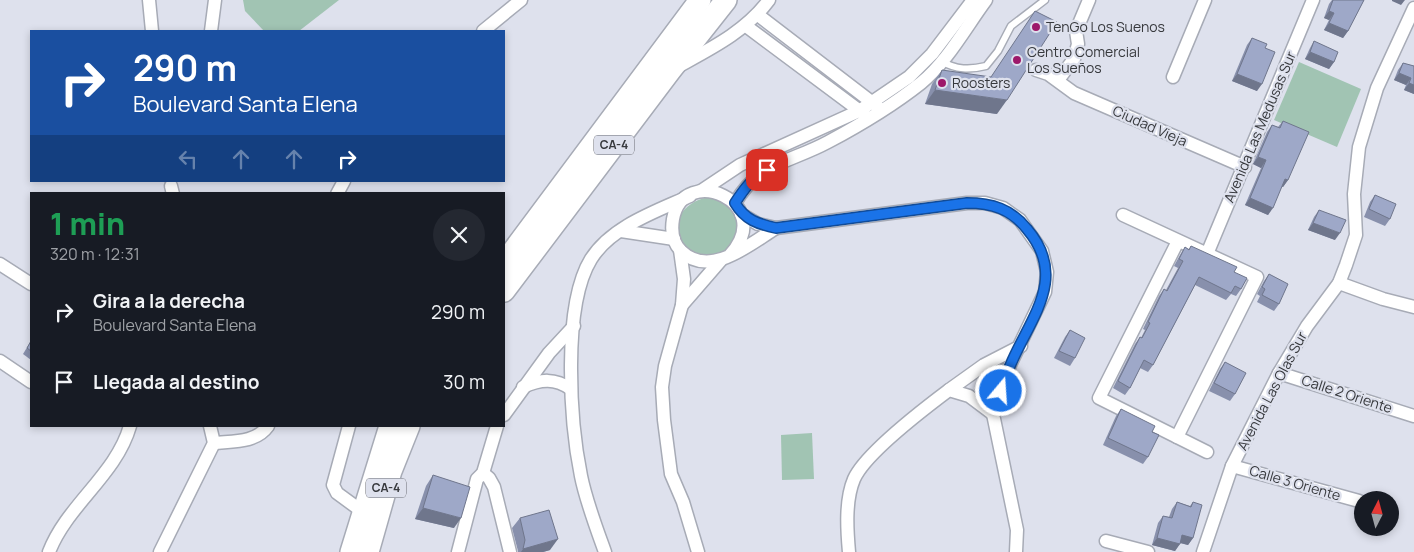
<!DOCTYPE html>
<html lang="es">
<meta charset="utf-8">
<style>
:root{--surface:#171b24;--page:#242831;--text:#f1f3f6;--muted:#9ea1a6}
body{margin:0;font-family:Manrope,sans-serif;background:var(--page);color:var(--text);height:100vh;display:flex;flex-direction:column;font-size:19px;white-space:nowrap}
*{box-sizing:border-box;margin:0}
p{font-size:16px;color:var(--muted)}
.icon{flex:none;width:28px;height:28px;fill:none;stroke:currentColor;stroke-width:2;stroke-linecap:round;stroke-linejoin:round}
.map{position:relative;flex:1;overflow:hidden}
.panel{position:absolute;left:30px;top:192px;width:475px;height:235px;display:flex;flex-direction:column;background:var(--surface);border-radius:0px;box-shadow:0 2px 8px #0003}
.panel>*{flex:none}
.banner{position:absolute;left:30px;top:30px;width:475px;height:152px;border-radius:0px;box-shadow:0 2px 8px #0003;background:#1a4fa0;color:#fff;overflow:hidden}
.needle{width:32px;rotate:6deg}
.tools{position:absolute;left:1354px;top:491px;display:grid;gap:10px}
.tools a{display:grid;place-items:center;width:45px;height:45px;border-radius:50%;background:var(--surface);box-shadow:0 2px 8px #0003;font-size:25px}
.pin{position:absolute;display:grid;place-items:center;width:42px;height:42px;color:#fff;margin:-21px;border-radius:10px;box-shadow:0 2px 8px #0006}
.me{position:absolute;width:55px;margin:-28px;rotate:18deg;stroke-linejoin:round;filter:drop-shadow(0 0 4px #0008)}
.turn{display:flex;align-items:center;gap:18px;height:105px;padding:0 20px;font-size:22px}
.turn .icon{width:65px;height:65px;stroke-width:2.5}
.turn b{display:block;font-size:35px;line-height:42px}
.lanes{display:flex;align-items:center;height:48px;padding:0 20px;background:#0003;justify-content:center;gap:25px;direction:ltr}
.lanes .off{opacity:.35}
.round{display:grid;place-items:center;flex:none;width:52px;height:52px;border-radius:26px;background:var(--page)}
.overview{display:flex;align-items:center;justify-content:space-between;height:85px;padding:0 20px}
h1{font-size:30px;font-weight:800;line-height:38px;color:#1e9e55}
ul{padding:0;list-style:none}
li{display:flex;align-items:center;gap:15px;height:70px;padding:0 20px}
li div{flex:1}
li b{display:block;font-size:19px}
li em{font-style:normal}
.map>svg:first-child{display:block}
.green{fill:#a1c4b3}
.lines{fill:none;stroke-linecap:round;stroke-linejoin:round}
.service-casing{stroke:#a7abb6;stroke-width:9}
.minor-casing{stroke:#a7abb6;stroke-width:15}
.trunk-casing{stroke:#a7abb6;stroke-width:24}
.service{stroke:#fff;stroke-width:6}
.minor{stroke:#fff;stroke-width:12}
.trunk{stroke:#fff;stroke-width:21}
.wall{fill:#8890ac}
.shaded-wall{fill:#6f768c}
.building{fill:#9ea8c8;stroke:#6f768c}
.route-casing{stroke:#114b97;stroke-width:12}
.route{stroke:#1a73e8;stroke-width:9}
.poi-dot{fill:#9d186a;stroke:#dee1ed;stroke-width:2}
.labels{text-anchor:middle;stroke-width:4.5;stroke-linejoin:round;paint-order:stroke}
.shield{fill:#dee1ed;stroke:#696b72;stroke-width:1}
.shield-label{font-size:12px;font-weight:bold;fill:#37393d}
.poi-label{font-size:14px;fill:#37393d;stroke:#dee1ed;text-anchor:start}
.street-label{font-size:14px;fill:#37393d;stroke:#dee1ed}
</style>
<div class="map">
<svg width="1414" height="552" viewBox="0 0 1414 552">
<rect width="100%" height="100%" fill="#dee1ed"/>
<g class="green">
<path d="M243,0h96l-40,31h-35l-19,-20z"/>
<path d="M1299,62l62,27 -24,58 -63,-27z"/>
<path d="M711,197c19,5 24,15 28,34l-15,22 -26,3c-5,-3 -12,-7 -16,-12 -15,-24 6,-45 29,-47z"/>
<path d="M812,433l2,46 -32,1 -1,-45z"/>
</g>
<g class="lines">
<g class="service-casing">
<path id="service" d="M941,61c15,9 29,9 45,5l12,-15 13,-25 34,-26"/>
</g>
<g class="minor-casing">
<g id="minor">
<path d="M149,0l3,31"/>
<path d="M758,15l120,92"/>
<path d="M746,26l118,88"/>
<path d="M211,31l4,-31"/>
<path d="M483,31l38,-31"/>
<path d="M679,66c33,-18 67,-35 90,-66"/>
<path d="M1036,70l12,4 26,19 171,74"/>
<path d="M1173,77l32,-77"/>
<path d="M1058,80l16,-21 4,-15 -2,-13 13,-31"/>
<path d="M171,186l2,8"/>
<path d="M701,191l39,-26 119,-54 50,-34 23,-23 41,-54"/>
<path d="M337,194l7,-13"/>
<path d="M735,203c24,-41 54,-40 93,-61 32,-17 64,-36 93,-59 26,-21 45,-56 65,-83"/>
<path d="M741,214l17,10 18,4 191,-25h18l18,5 17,12 22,31 5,21 -2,20 -35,73 -17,49 24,116 -1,22"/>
<path d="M1123,215l134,62 -80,160"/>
<path d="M621,231l53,8"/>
<path d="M1178,241l-79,157 108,54"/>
<path d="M680,250l4,29 -2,26 -17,61 -3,21 2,33 7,54 12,28 15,50"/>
<path d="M1207,254l106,-254"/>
<path d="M730,255c48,-53 -47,-93 -57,-36 -2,12 0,24 8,32 29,28 69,-7 95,-23"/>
<path d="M0,264l31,20"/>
<path d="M1339,283l44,16 31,8"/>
<path d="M682,305l39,-45"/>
<path d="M0,361l31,21"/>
<path d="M1279,373l135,43"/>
<path d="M523,387c18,-8 32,-9 48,2"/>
<path d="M949,390l35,-25 37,-19"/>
<path d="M504,415l45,-62 25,-27"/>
<path d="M349,426l-16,59 4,8 26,19"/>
<path d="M214,443c19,-2 42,0 54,-17"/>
<path d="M1232,466l127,35"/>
<path d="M483,473l6,5 5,9 16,65"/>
<path d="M1106,541l42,11"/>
<path d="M49,552c18,-47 67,-77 81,-126"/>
<path d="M160,552l54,-109 -4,-17"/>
<path d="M458,552l19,-73 6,-6 14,-47"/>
<path d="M605,552c-9,-25 -19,-51 -24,-76 -11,-54 -19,-170 10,-217 21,-33 66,-48 99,-63"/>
<path d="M849,552c-2,-22 -4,-52 5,-73 11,-25 71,-71 95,-89l20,6 24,18"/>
<path d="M1203,552l29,-86 47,-93 28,-47 32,-43 7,-18 10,-30 -2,-41 5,-47 18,-59 37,-80"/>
</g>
</g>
<g class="trunk-casing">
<g id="trunk">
<path d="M504,263l196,-263"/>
<path d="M504,291l166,-220 56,-71"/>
<path d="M351,552l39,-126"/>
<path d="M368,552l23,-81 18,-45"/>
</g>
</g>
<use href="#service" class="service"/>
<use href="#minor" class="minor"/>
<use href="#trunk" class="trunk"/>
</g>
<g class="wall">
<path d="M1332,0h32l-16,31 -5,7 -19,-8 5,-10 -5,-2 5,-14z"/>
<path d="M1252,38l13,10 -8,43 -25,-10 15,-36z"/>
<path d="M1314,41l20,21 -5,7 -24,-10 5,-11z"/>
<path d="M1403,63l11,3v28l-10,-4 2,-5 -12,-5 4,-10z"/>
<path d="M942,70l55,44 -72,-10 7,-20z"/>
<path d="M1283,121l5,59 -5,7 -1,-1 -14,29 -23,-10 16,-37 -8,-4 14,-32 5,-7 6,2z"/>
<path d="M1375,195l15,24 -5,7 -21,-9 6,-15z"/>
<path d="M1319,210l16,30 -27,-10 6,-13z"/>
<path d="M1191,246l43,26 7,17 -5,7 -5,-2 -5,6 -31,-15 -42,80 -5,7 -8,-4 -10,20 -5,7 -12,-7 22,-44 5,-7 1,1 4,-8 -2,-1 16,-33 5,-7 2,1 12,-22 -4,-2 6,-11 5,-8 4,2z"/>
<path d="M1269,274l10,30 -5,7 -17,-9 3,-6 -3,-2 7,-13z"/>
<path d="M1070,330l5,28 -5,8 -16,-8 11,-21z"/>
<path d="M31,341v19l-8,-6z"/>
<path d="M1225,362l10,32 -5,7 -21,-10 11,-22z"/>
<path d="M1121,409l31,23 -4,25 -5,7 -40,-19 13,-29z"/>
<path d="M433,475l21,53 -39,-9 11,-33z"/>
<path d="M1177,502l13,4 3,-4v36l-5,7 -8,-2 -5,8 -23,-6 6,-22 5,-7 6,1 3,-8z"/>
<path d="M520,518l30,32 -7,2h-25v-1l-6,-23z"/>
</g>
<g class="shaded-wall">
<path d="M1392,0h13l-4,5 -9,-4z"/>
<path d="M1329,11l5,2 -5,7 -5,-2z"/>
<path d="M1329,23l19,8 -5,7 -19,-8z"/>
<path d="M1310,52l24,10 -5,7 -24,-10z"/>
<path d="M1399,73l12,5 -5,7 -12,-5z"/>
<path d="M1237,74l25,10 -5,7 -25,-10z"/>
<path d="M1409,83l5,2v9l-10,-4z"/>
<path d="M935,90l72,10 -10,14 -72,-10z"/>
<path d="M1258,157l8,3 -5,8 -8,-4z"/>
<path d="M1285,179l3,1 -5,7 -3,-1z"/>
<path d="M1250,198l23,10 -5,7 -23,-10z"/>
<path d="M1313,223l27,10 -5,7 -27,-10z"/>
<path d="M423,508l38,10 -7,10 -39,-9z"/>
<path d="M1182,535l11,3 -5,7 -11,-3z"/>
<path d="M1157,538l23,6 -5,7 -23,-6z"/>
<path d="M558,539l-8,11 -7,2h-22l2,-3z"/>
</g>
<g class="building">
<path d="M1333,0h31l-16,31 -19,-8 5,-10 -5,-2z"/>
<path d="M1035,11l22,11 -50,78 -72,-10 7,-20 49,7z"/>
<path d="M1252,38l15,6 -2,4 10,4 -13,32 -25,-10z"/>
<path d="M1314,41l24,11 -4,10 -24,-10z"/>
<path d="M1403,63l11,3v19l-5,-2 2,-5 -12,-5z"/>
<path d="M1283,121l26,11 -21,48 -3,-1 -12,29 -23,-10 16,-38 -8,-3 14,-32 8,3z"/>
<path d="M1375,195l21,9 -6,15 -21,-10z"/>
<path d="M1319,210l27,10 -6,13 -27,-10z"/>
<path d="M1191,246l46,21 -3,5 13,6 -6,11 -6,-3 -4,7 -32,-16 -46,88 -9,-5 -14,28 -12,-7 22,-44 2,1 8,-15 -2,-1 16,-33 3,2 16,-30 -4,-2 6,-12 4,3z"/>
<path d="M1269,274l19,10 -9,20 -17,-9 3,-6 -3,-2z"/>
<path d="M1070,330l15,8 -10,20 -16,-7z"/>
<path d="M31,341v10l-4,-3z"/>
<path d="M1225,362l21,11 -11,21 -21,-11z"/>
<path d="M1121,409l34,17 -3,6 7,3 -11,22 -40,-19z"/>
<path d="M433,475l37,12 -9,31 -38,-10z"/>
<path d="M1177,502l14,5 2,-5 9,3 -9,33 -11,-3 -2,9 -23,-6 6,-22 9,2z"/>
<path d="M549,510l9,29 -35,10 2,-9 -5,-22z"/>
</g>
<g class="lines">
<g class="route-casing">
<path id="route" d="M767,170c-15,8 -23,19 -32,33 10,17 23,21 41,25l191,-25c25,0 44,6 60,26 42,49 3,89 -17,137 -4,8 -6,17 -9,25"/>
</g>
<use href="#route" class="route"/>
</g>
<g class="poi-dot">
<circle cx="1036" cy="27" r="5"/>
<circle cx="1017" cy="60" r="5"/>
<circle cx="942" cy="83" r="5"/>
</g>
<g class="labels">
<g class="shield">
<rect x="594" y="135.5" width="40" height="19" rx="4"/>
<rect x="366" y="478.5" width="40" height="19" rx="4"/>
</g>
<g class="shield-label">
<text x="614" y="149">CA-4</text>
<text x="386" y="492">CA-4</text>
</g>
<g class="poi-label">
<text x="1046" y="32">TenGo Los Suenos</text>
<text x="1027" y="57">Centro Comercial<tspan x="1027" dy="16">Los Sueños</tspan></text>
<text x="952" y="88">Roosters</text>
</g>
<g class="street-label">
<text transform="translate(1150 126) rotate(24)" y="5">Ciudad Vieja</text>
<text transform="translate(1260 127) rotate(-67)" y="5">Avenida Las Medusas Sur</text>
<text transform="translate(1272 391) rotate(-62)" y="5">Avenida Las Olas Sur</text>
<text transform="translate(1347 394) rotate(18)" y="5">Calle 2 Oriente</text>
<text transform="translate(1295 483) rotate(16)" y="5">Calle 3 Oriente</text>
</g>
</g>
</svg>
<div class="tools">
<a><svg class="needle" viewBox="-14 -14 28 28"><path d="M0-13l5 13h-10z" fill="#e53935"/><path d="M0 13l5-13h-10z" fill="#9ea1a6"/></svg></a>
</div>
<div class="pin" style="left:767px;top:170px;background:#d93025"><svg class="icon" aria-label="arrive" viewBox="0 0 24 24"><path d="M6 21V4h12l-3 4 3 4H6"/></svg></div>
<svg class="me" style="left:1001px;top:391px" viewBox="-20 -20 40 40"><circle r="17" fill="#1a73e8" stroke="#fff" stroke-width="3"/><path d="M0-11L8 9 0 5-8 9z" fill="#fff"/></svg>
<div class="banner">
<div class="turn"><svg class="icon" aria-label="right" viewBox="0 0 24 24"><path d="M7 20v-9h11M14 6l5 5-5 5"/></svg><div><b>290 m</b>Boulevard Santa Elena</div></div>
<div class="lanes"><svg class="icon off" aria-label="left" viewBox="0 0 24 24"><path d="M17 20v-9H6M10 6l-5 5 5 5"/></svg><svg class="icon off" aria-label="ahead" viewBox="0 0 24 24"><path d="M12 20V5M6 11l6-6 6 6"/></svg><svg class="icon off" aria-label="ahead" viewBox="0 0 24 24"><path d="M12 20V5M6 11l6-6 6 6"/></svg><svg class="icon" aria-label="right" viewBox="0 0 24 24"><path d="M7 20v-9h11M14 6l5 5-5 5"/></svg></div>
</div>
<section class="panel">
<div class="overview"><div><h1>1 min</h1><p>320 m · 12:31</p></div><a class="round"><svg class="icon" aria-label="close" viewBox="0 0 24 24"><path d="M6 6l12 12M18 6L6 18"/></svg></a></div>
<ul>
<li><svg class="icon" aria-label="right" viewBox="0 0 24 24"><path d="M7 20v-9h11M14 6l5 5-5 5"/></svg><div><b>Gira a la derecha</b><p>Boulevard Santa Elena</p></div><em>290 m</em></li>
<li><svg class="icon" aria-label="arrive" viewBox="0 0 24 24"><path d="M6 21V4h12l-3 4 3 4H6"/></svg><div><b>Llegada al destino</b></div><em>30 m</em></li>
</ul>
</section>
</div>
